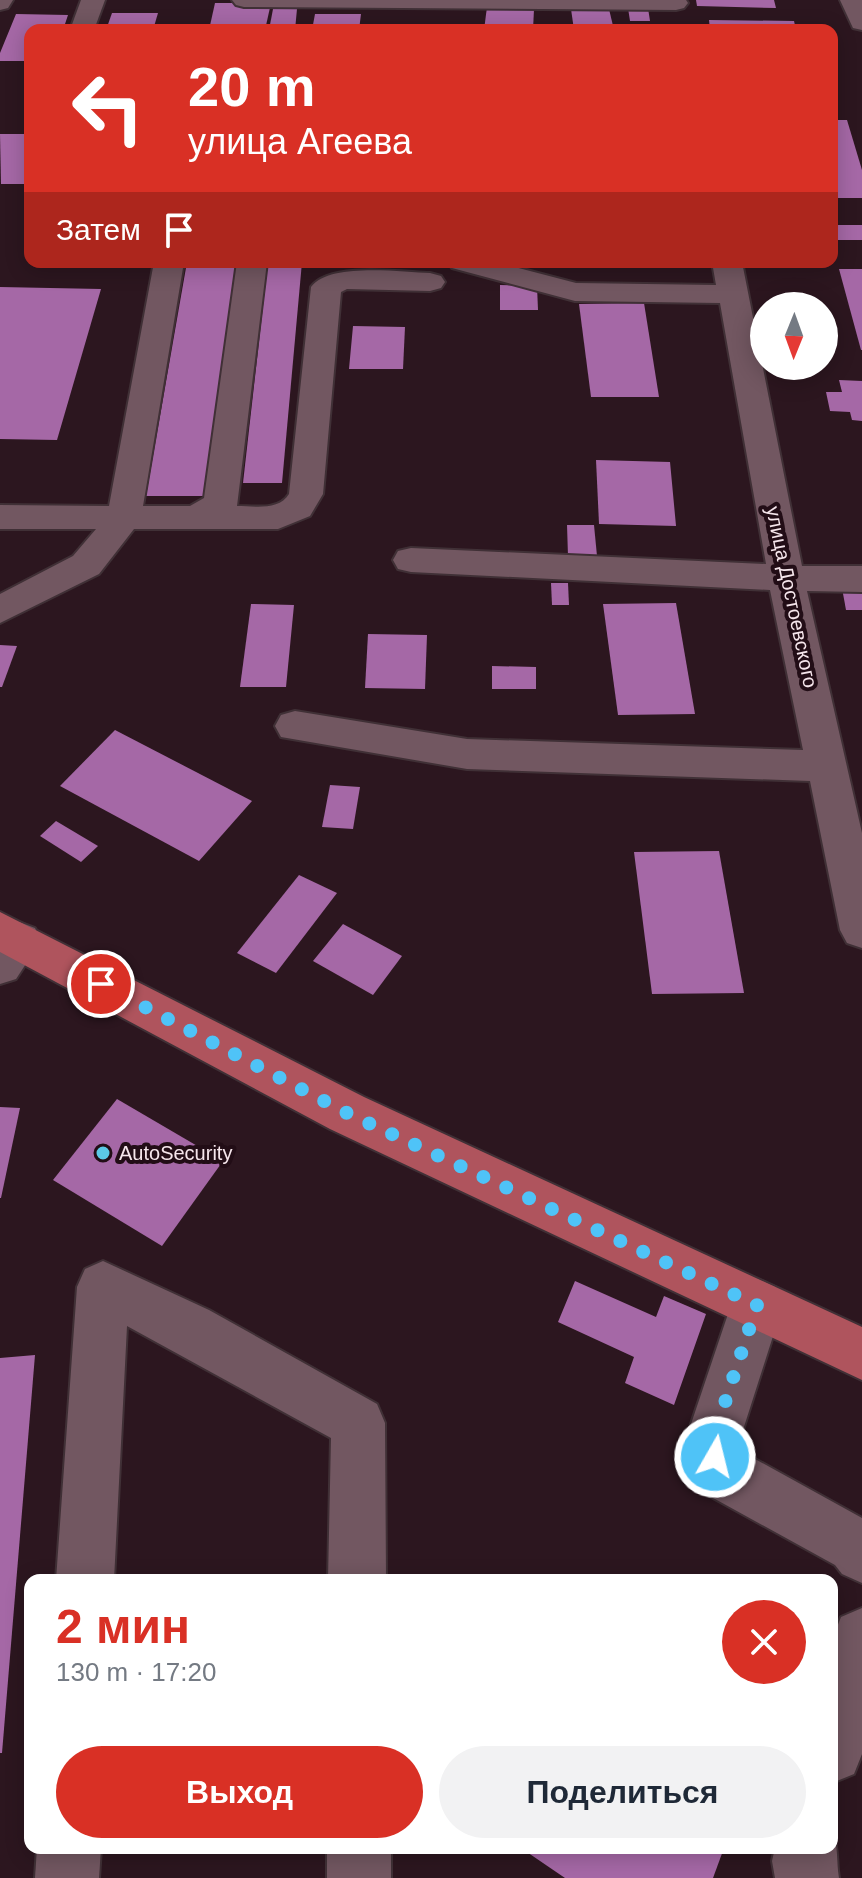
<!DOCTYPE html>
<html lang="ru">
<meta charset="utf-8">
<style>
:root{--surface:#fff;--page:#f2f2f3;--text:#1f2937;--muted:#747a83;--accent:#d93025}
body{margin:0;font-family:Arial,sans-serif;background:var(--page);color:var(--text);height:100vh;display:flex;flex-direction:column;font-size:30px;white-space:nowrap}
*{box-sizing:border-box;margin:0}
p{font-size:26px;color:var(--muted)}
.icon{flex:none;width:44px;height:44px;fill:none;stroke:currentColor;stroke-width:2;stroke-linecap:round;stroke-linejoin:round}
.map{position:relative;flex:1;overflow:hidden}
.panel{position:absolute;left:24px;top:1574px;width:814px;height:280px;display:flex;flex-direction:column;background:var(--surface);border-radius:16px;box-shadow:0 4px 20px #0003}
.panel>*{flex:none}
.top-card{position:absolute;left:24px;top:24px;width:814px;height:244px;border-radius:16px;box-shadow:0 4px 20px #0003;background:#d93025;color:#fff;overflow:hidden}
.needle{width:52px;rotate:181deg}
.tools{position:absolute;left:750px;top:292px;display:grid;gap:16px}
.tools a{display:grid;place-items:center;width:88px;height:88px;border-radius:50%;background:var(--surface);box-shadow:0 4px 20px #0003;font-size:40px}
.pin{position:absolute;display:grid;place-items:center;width:68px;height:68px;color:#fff;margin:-34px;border:4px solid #fff;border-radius:50%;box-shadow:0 2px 8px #0007}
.me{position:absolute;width:88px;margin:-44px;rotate:8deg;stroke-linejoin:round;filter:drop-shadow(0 0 6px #0008)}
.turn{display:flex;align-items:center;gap:28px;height:168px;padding:0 32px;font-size:36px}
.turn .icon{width:104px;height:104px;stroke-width:2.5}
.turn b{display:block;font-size:56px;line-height:68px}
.then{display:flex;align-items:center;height:76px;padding:0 32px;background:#0003;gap:16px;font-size:30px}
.round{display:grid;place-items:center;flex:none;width:84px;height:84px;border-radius:42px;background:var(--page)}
.overview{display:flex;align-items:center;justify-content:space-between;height:136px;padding:0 32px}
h1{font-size:48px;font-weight:600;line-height:60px;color:var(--accent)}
.primary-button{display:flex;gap:16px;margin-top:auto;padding:16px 32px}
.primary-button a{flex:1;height:92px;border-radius:48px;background:var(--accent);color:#fff;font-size:32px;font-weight:600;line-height:92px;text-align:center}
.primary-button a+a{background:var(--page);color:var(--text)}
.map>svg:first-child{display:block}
.building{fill:#a568a6}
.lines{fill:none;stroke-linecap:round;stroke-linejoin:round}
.minor-casing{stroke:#403036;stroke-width:4}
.major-casing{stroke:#403036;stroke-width:4}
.minor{fill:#725761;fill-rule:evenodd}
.major{fill:#af545d;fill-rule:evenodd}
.route{stroke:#4fc3f7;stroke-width:14;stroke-dasharray:0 25.2}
.poi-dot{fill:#5bc8e6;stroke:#220d16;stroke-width:3}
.labels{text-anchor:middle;stroke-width:8;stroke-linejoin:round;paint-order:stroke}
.street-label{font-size:20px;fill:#f6e6ec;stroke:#220d16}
.poi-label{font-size:20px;fill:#f6e6ec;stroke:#220d16;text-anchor:start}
</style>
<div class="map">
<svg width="862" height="1878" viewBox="0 0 862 1878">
<rect width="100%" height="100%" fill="#2c161f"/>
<g class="building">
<path d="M696,0h78l2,8 -79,-2z"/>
<path d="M215,3h56l-6,27h-56z"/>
<path d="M487,7l47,2 -1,21h-49z"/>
<path d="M628,8h20l2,13h-20z"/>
<path d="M273,9h24l-2,21h-26z"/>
<path d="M571,9h38l5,21h-40z"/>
<path d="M112,13h46l-5,17h-47z"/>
<path d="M16,14l52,1 -5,15h-33v31h-30v-8z"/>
<path d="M315,14h46l-2,16h-47z"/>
<path d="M709,20l85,1 2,9h-86z"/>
<path d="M832,120h15l15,50v28h-30z"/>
<path d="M0,134h30v50h-29z"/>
<rect x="832" y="225" width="30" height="15"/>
<path d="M187,262h55l-32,234h-64z"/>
<path d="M268,262h34l-20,221h-39z"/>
<path d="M320,262h112l-1,5 -112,-1z"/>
<path d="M839,269h23v81h-1z"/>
<path d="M500,285l37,1 1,24h-38z"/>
<path d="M0,287l101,2 -44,151 -57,-1z"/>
<path d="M644,303l15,94h-68l-12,-93z"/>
<path d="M353,326l52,1 -2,42h-54z"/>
<path d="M839,380l23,1v40l-10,-1 -2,-8 -20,-1 -4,-19h16z"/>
<path d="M596,460l74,2 6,64 -77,-2z"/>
<path d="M567,525h27l3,31h-29z"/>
<path d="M551,583h17l1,22h-17z"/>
<path d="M842,588h20v22h-16z"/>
<path d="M676,603l19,111 -77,1 -15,-111z"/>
<path d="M251,604l43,1 -8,82h-46z"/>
<path d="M368,634l59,1 -2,54 -60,-1z"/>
<path d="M0,645l17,1 -15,41h-2z"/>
<path d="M492,666l44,1v22h-44z"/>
<path d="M115,730l137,71 -53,60 -139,-75z"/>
<path d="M330,785l30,2 -7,42 -31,-2z"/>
<path d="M56,821l42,25 -17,16 -41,-26z"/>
<path d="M719,851l25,142 -92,1 -18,-142z"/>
<path d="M299,875l38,18 -61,80 -39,-20z"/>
<path d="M343,924l59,32 -29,39 -60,-34z"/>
<path d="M117,1099l106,62 -61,85 -109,-66z"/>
<path d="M0,1107l20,1 -19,90h-1z"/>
<path d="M575,1281l81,36 8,-21 42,18 -32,91 -49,-22 9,-26 -76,-35z"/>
<path d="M35,1355l-33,398h-2v-395z"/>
<path d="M521,1848h203l-11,30h-148z"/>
</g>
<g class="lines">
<g class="minor-casing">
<g id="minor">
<path d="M0,0h13l-5,8 -8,2z"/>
<path d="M81,0h24l-11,30h-24z"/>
<path d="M232,0h454l2,3 -4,5 -8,2 -432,-3 -8,-2z"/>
<path d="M840,0h22v30l-9,-2z"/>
<path d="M154,262h30l-41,244h47l14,-8 33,-236h30l-30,244c17,0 42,5 52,-12l22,-207c18,-25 90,-15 119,-14l11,3 4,6 -4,6 -11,3 -83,-2 -6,3 -18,202 -13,22 -32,13h-144l-35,45 -99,49v-29l73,-38 23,-27h-96v-24l109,1z"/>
<path d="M447,262h49l80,21 140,2 -4,-23h30l60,304h60v26l-55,-1 55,242v115l-15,-5 -7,-13 -30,-149 -343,-12 -186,-32 -6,-11 6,-11 14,-4 172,28 336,11 -33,-160 -359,-18 -13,-3 -5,-9 5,-9 13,-3 355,16 -46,-261 -145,-2 -123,-33z"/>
<path d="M19,922l16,6 6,13 -25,38 -16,5v-52z"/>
<path d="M103,1261l106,49 168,94 8,19 1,157h-58l3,-142 -204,-112 -13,254h-58l21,-293 8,-18z"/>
<path d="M757,1279l18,8 8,18 -41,128 4,21 116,64v65l-20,-9 -7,-9 -129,-71 -19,-37 1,-24 43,-128 8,-18z"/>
<path d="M862,1608v146l-8,20 -22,9v-143l9,-23z"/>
<path d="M832,1831c7,17 4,30 7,47h-64l-3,-17 3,-13h57z"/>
<path d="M37,1848h64l-2,30h-64z"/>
<rect x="327" y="1848" width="64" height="30"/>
</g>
</g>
<g class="major-casing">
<path id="major" d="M0,912l364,185 498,230v53l-532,-251 -330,-177z"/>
</g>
<use href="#minor" class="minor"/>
<use href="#major" class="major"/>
</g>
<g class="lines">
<path class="route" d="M101,984l246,129 410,192 -42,128v24"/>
</g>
<circle class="poi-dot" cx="103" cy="1153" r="8"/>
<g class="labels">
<g class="street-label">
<text transform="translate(792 597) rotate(78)" y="7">улица Достоевского</text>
</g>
<g class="poi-label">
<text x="119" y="1160">AutoSecurity</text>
</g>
</g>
</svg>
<div class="tools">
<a><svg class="needle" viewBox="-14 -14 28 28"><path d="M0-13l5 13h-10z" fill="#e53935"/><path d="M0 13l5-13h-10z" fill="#747a83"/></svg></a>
</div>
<div class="pin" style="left:101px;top:984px;background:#d93025"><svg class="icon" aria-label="arrive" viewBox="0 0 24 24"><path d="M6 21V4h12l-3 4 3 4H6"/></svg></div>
<svg class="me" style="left:715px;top:1457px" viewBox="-20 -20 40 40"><circle r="17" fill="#4fc3f7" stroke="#fff" stroke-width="3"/><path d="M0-11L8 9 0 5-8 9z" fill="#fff"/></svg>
<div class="top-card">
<div class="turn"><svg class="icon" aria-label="left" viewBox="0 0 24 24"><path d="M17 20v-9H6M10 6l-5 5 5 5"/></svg><div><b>20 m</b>улица Агеева</div></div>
<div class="then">Затем<svg class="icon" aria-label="arrive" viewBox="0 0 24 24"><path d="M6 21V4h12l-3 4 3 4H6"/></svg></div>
</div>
<section class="panel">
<div class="overview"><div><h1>2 мин</h1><p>130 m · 17:20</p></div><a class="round" style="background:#d93025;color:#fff"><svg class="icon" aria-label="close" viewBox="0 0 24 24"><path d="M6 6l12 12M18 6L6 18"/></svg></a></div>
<div class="primary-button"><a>Выход</a><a>Поделиться</a></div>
</section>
</div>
